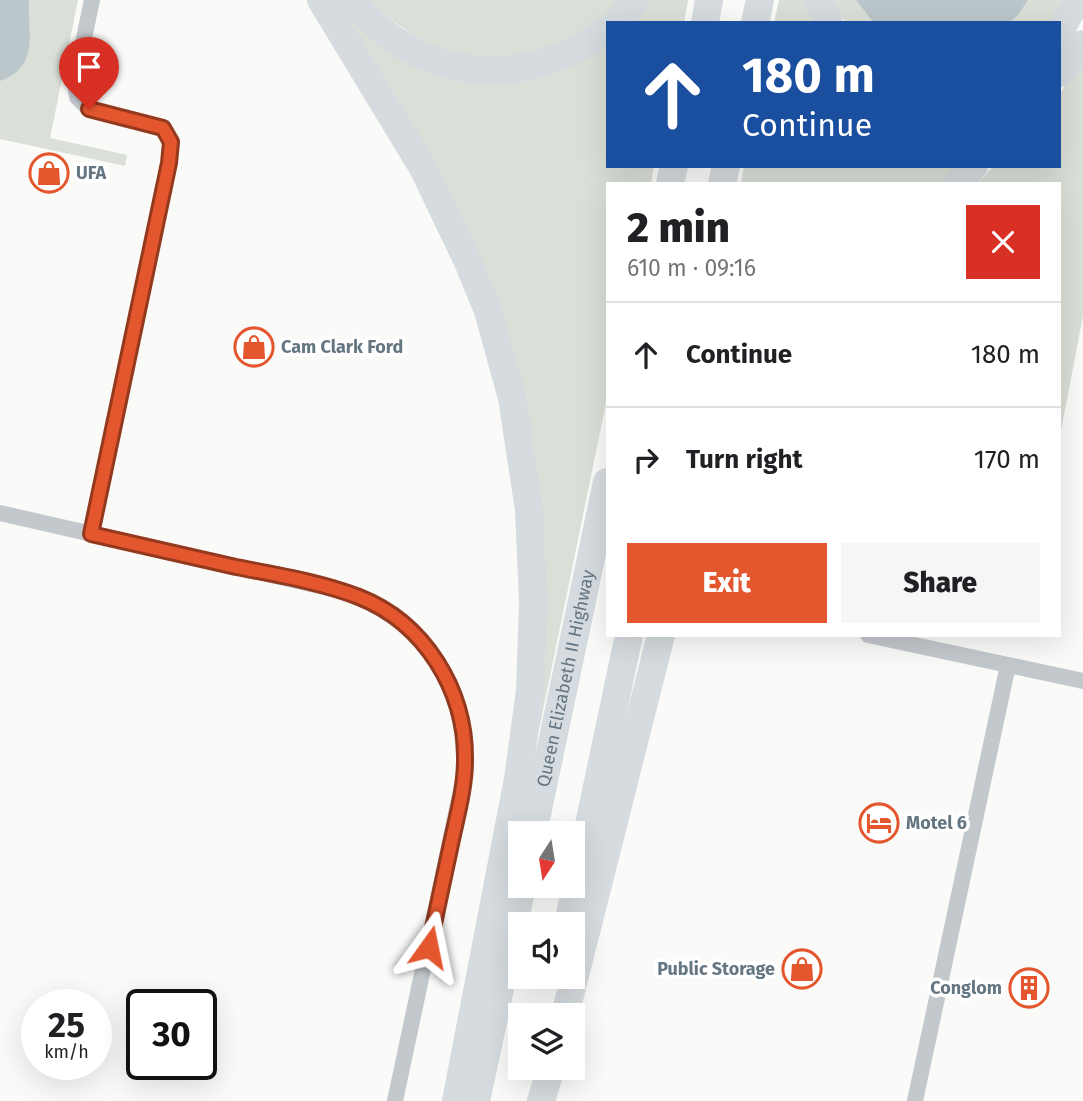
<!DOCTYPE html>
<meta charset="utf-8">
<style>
:root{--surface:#fff;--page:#f6f6f6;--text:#202124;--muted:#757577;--line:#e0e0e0;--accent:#e4572e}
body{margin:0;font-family:"Fira Sans",sans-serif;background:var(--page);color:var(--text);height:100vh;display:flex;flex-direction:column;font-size:26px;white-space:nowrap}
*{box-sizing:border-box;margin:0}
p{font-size:23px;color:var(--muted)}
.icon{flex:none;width:38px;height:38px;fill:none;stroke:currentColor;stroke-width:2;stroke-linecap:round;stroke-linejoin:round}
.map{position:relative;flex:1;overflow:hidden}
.details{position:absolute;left:606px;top:182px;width:455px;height:455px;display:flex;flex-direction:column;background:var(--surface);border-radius:0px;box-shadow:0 7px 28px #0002}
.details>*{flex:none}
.top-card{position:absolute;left:606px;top:21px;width:455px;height:147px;border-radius:0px;box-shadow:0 7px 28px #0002;background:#1a4fa0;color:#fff;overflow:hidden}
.needle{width:46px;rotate:192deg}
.buttons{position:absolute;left:508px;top:821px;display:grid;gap:14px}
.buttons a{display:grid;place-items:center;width:77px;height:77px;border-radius:0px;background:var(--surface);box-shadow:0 7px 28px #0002;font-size:35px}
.speed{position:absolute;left:21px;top:989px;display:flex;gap:14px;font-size:35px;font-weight:700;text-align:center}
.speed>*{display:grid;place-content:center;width:91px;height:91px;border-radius:50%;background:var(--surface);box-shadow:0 7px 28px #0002;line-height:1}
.speed small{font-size:18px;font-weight:400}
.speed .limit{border:4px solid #111;border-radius:10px;background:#fff;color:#111}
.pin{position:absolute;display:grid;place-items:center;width:60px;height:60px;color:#fff;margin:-72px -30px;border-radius:50% 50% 50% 0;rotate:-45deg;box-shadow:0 0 7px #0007}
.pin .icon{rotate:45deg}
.me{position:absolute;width:77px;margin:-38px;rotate:12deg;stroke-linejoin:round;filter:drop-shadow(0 0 5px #0008)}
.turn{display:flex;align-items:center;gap:24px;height:147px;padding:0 21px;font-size:32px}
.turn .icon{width:91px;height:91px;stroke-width:2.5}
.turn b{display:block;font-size:49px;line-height:60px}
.round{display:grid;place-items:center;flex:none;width:74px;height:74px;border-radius:0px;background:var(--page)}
.summary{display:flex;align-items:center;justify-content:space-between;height:119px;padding:0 21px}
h1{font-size:42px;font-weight:800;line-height:52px}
.button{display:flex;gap:14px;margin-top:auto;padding:14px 21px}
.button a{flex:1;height:80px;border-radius:0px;background:var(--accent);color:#fff;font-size:28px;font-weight:800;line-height:80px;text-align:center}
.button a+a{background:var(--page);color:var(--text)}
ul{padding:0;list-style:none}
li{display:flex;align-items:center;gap:21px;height:105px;padding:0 21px;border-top:2px solid var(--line)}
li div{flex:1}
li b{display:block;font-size:26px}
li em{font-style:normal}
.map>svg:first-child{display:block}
.green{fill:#dadfd7}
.water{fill:#bbc7cb}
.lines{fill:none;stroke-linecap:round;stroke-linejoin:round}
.street{stroke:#c3c8cc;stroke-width:16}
.highway{stroke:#d6dbdf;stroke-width:28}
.route-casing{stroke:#94391e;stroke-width:18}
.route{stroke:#e4572e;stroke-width:12}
.labels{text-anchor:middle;stroke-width:7;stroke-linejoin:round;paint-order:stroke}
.poi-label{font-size:18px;font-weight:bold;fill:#657683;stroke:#fff;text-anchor:start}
.street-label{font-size:18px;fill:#657683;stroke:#fff}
</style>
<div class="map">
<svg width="1083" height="1101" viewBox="0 0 1083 1101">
<rect width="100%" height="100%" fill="#fafaf8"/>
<g class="green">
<path d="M0,0h78l-28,138 77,17 -2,11 -125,-27z"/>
<path d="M331,0h11l115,79 40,5 49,-9 50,-22 11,-8v121h47l-3,18h-44v214l-68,332 -6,-2 -23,-377z"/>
<path d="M364,0h263l-51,43 -93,20 -45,-10z"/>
<path d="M650,0h38l-4,23h-53z"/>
<path d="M779,0h31l11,23h-47z"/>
<path d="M833,0h234l-9,23h-212l-10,-15z"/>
<path d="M1083,58v258l-24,125v-257h-82l17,-18h65v-71z"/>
<path d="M744,166h216l-15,18h-204z"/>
</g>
<g class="water">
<path d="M0,0h29c-2,33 12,66 -29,81z"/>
<path d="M856,0h172l-10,15 -9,8h-135z"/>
</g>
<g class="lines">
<g class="street">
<path d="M0,513l341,78c86,30 127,96 123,185l-69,325"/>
<path d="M91,534l78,-371 2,-21 -8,-14 -74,-19 -12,-12 -2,-16 17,-81"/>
<path d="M868,635l215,46"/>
<path d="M915,1101l93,-436"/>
</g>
<g class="highway">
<path d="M321,0l102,168 45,94 20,49 24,87 17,112 4,92 -3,88 -12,89 -62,322"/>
<path d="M352,0c67,83 171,92 255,30"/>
<path d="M818,0l11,23"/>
<path d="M617,23l19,-23"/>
<path d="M705,23l4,-23"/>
<path d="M755,23l5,-23"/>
<path d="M1059,33l18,-33"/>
<path d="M1059,73l24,-29"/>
<path d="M670,184l4,-18"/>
<path d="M722,184l4,-18"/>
<path d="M958,184l16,-18"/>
<path id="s1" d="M533,833l74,-351"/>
<path d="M568,924l61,-289"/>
<path d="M565,1015l96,-380"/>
<path d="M476,1101l46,-215"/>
<path d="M541,1101l10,-33"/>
</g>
</g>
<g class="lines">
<g class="route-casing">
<path id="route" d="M89,109l74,19 8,14 -2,21 -78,371c48,11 96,22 145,33 41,8 84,15 123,30 66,26 107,94 106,163 0,28 -8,56 -14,84 -7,34 -15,69 -22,103"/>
</g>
<use href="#route" class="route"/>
</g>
<defs>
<g id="shop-ring" transform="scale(2.0125)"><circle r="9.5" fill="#fff" stroke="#e4572e" stroke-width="1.5"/><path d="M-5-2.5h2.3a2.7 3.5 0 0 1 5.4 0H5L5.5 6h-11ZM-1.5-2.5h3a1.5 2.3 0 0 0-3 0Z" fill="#e4572e"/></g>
<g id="hotel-ring" transform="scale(2.0125)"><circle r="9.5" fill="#fff" stroke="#e4572e" stroke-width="1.5"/><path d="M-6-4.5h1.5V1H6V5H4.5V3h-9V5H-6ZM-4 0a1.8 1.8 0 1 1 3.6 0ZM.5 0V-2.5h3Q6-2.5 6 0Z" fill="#e4572e"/></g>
<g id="building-ring" transform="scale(2.0125)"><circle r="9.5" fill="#fff" stroke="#e4572e" stroke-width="1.5"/><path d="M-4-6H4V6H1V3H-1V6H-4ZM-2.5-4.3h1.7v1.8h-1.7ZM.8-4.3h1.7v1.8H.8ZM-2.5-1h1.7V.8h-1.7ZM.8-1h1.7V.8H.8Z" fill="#e4572e"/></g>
</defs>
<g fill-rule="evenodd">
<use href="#shop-ring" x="49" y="173"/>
<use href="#shop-ring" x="254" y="347"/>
<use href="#hotel-ring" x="879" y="823"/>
<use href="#shop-ring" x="802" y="969"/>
<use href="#building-ring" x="1029" y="988"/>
</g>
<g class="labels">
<g class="poi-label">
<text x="76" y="179">UFA</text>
<text x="281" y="353">Cam Clark Ford</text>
<text x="906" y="829">Motel 6</text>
<text x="775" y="975" text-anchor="end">Public Storage</text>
<text x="1002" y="994" text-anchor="end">Conglom</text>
</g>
<g class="street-label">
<text dy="6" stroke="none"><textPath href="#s1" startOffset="158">Queen Elizabeth II Highway</textPath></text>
</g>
</g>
</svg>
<div class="buttons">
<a><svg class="needle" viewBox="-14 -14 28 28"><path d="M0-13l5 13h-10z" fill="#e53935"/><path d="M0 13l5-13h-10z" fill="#757577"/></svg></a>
<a><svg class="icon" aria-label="sound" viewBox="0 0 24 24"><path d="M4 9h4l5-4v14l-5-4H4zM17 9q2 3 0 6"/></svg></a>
<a><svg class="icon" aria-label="layers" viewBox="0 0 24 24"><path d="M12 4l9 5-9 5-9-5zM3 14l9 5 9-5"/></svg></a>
</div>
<div class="speed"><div>25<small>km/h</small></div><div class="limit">30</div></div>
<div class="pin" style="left:89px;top:109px;background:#d93025"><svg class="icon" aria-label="arrive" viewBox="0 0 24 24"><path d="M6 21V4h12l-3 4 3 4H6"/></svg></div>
<svg class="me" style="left:429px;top:947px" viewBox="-20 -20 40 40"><path d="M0-17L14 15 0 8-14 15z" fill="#e4572e" stroke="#fff" stroke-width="4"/></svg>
<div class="top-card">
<div class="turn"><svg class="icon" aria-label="ahead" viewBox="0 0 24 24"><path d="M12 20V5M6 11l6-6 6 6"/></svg><div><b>180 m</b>Continue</div></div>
</div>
<section class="details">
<div class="summary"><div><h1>2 min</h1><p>610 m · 09:16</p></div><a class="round" style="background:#d93025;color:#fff"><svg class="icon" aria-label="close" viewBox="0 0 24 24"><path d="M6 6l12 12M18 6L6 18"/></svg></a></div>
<ul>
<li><svg class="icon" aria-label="ahead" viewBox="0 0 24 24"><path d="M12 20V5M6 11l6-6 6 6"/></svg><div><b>Continue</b></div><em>180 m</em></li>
<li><svg class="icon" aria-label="right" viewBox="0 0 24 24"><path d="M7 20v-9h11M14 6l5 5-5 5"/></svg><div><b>Turn right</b></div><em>170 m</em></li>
</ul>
<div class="button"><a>Exit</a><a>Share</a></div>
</section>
</div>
